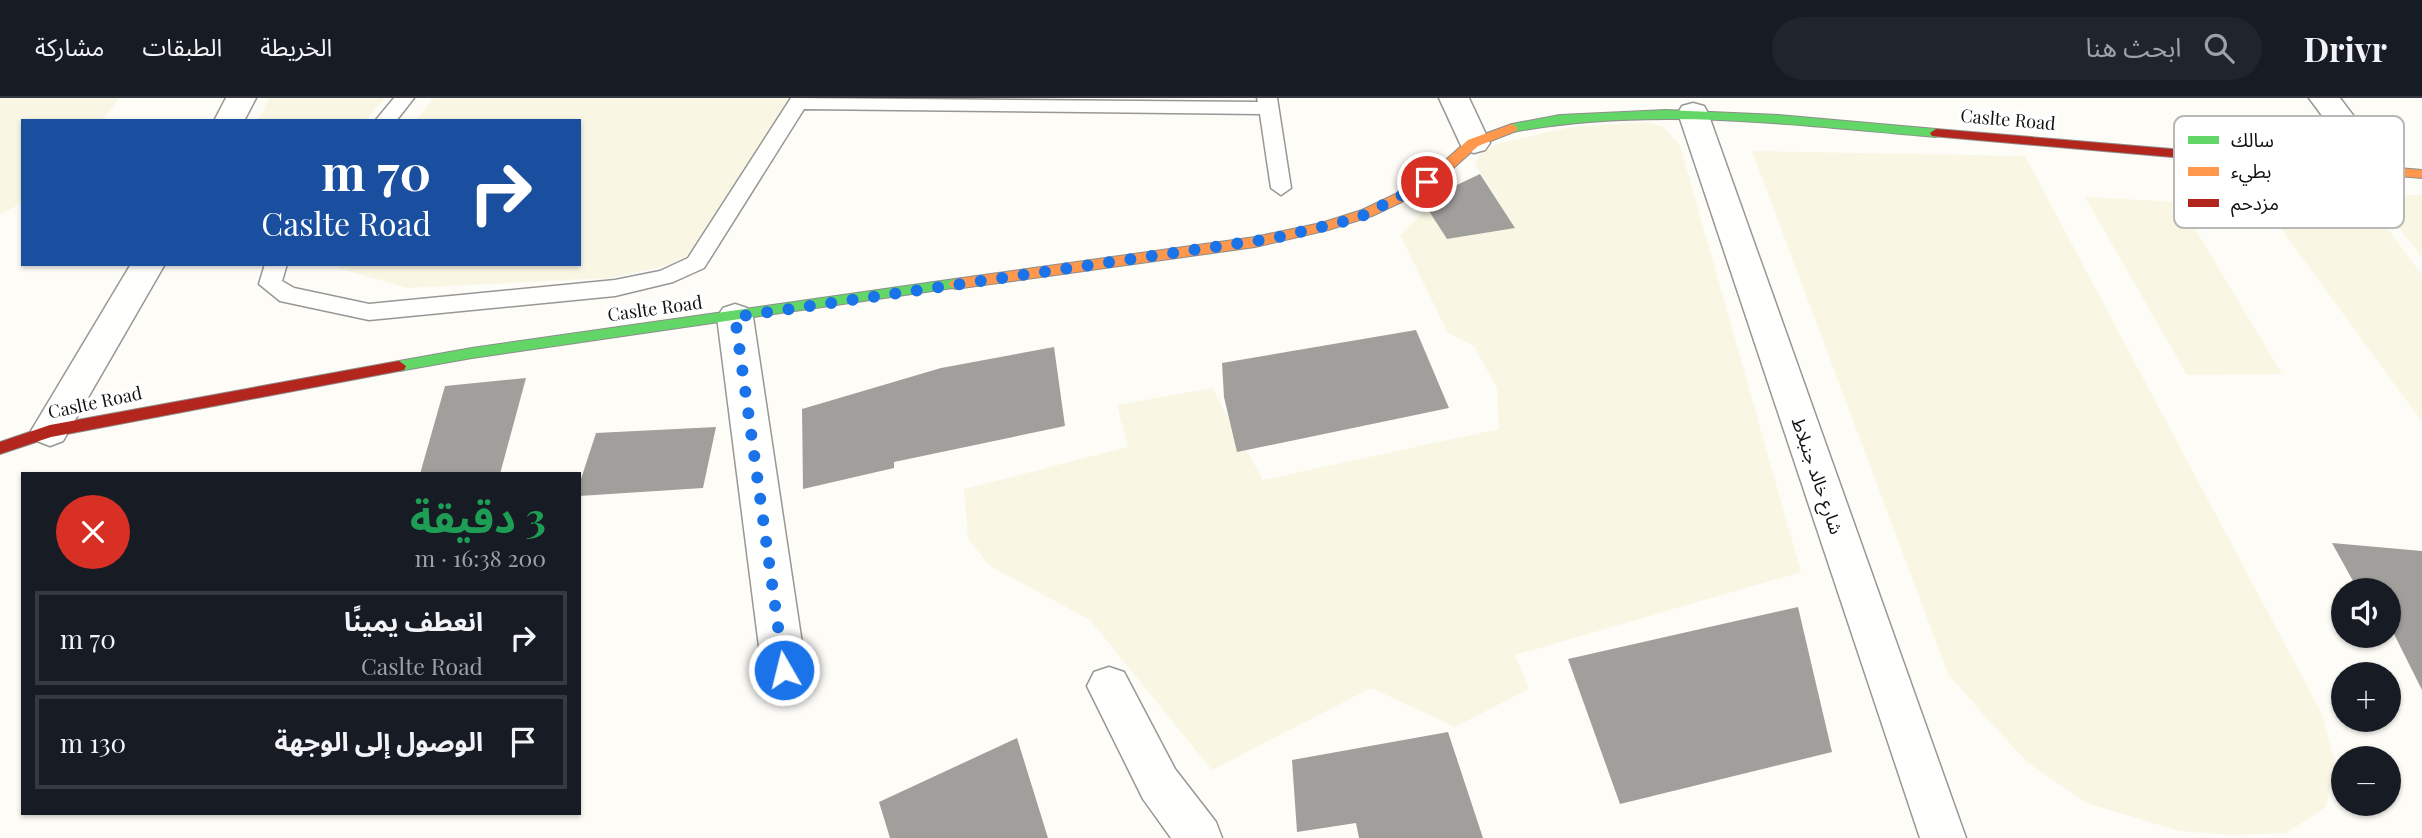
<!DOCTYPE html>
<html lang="ar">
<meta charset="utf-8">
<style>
:root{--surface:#171b24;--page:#20242c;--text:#f1f3f6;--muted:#9ea1a6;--line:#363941}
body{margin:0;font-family:"Playfair Display","Noto Sans Arabic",serif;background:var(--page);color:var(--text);direction:rtl;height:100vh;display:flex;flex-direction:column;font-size:26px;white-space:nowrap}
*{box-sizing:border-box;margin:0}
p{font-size:23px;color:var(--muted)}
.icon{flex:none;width:38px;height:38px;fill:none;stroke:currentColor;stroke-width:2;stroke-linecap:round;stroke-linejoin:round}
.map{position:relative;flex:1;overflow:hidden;direction:ltr}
.details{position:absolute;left:21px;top:374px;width:560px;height:343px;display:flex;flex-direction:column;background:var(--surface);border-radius:0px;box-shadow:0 2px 5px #0004;direction:rtl}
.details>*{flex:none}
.top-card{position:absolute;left:21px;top:21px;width:560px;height:147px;border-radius:0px;box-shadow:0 2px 5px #0004;direction:rtl;background:#1a4fa0;color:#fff;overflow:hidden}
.buttons{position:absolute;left:2331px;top:480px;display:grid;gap:14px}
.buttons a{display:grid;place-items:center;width:70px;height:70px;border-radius:50%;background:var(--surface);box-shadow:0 2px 5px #0004;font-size:35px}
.pin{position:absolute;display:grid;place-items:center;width:60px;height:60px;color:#fff;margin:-30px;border:4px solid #fff;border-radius:50%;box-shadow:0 2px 7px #0007}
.me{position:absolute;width:77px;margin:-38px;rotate:352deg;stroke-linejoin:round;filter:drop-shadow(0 0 5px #0008)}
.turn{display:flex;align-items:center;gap:24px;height:147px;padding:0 35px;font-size:32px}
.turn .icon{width:91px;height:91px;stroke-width:2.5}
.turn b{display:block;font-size:49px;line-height:60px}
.round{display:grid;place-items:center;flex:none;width:74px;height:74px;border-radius:37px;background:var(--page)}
.summary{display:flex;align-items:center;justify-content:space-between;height:119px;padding:0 35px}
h1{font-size:42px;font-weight:700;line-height:52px;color:#1e9e55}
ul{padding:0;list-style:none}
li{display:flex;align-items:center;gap:21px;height:94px;margin:0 14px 10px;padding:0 21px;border:4px solid var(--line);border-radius:0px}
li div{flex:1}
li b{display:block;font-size:26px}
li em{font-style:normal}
header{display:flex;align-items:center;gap:42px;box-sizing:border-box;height:98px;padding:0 35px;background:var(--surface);border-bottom:2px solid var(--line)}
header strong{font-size:33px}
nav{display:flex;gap:38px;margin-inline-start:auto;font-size:24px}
.search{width:490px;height:63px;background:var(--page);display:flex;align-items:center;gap:18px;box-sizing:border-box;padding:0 24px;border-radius:38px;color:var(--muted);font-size:26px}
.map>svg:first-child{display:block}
.farmland{fill:#f9f7e4}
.building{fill:#a19f9c}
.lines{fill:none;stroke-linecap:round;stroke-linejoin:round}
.lane-casing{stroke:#979795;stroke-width:3}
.street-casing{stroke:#979795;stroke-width:3}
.fast-casing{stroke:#8e8d8b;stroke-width:2}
.slow-casing{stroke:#8e8d8b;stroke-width:2}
.jam-casing{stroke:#8e8d8b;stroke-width:2}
.lane{fill:#fffffe;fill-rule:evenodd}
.street{fill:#fffffe;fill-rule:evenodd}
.fast{fill:#63d668;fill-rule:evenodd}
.slow{fill:#ff974d;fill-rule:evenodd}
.jam{fill:#b3261e;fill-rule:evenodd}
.route{stroke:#1a73e8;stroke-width:12;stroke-dasharray:0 21.6}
.labels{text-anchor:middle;stroke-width:7;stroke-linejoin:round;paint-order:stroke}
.street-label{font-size:18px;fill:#111;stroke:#fff}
.key{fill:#fff;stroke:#b8b8b8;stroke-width:2}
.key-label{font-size:19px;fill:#111}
</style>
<header>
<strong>Drivr</strong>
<div class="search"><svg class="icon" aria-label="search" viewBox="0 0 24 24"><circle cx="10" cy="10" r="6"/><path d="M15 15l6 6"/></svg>ابحث هنا</div>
<nav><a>الخريطة</a><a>الطبقات</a><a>مشاركة</a></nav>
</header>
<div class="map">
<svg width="2422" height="740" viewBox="0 0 2422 740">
<rect width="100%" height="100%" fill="#fdfcf7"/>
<g class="farmland">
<path d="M0,0h119l-17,23h-79v81l-23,13z"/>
<path d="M269,0h116l-20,23h-107z"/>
<path d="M434,0h356l-101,157 -21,10 -57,13 -204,10 -69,-20 -1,-4h242v-143h-164z"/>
<path d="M1647,24l16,5 17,18 121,427 -286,83 14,34 -74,38 -84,-39 -159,82 -122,-150 -100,-54 -22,-27 -4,-50 164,-42 -11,-42 95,-17 51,92 236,-51 -2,-41 -23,-42 -26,-13 -48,-98 27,-27 20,31 68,-11 -40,-64 6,-11 15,-9 75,-17z"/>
<path d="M1752,53l273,5 297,558 13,49 -9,44 -40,26 -54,2 -52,-4 -94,-28 -59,-41 -37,-40 -42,-48z"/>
<path d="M2372,97h50v62z"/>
<path d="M2085,99l94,5 103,172 -95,1z"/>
<path d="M2258,99l114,10 50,68v147z"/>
</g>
<g class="building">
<path d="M1480,76l35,54 -68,11 -20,-31 13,-3v-12z"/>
<path d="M1416,232l33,78 -212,44 -13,-55 -2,-34z"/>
<path d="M1054,249l11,79 -171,36v6l-91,21 -1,-80 139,-41z"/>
<path d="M526,280l-26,96h-80l25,-88z"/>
<path d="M716,329l-13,61 -124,8v-11l17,-52z"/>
<path d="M2332,445l90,8v139l-33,-66v-34h-31z"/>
<path d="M1798,509l34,145 -212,52 -52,-145z"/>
<path d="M1448,634l35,106h-124l-3,-15 -59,9 -5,-72z"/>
<path d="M1017,640l31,100h-158l-11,-36z"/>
</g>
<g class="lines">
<g class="lane-casing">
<g id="lane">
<path d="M394,0h20l-18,23h-21z"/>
<path d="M791,0l467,4 -1,-4h20l14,90 -10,7 -10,-7 -11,-74 -456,-5 -100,159 -31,14 -58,14 -246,24 -89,-19 -21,-17 6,-20h22l-5,17 12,7 75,16 246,-24 45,-9 28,-13z"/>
</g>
</g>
<g class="street-casing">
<g id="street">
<path d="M226,0h30l-12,23h-30z"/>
<path d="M1439,0h30l21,45 -5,7 -11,3 -11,-3z"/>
<path d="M2309,0h31l56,74 -5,7 -11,3 -11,-3z"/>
<path d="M1693,5l11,3 4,7 258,725h-46l-242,-725 4,-7z"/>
<path d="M131,166h34l-102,177 -13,5 -13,-5 -6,-10z"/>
<path d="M735,206l12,4 6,9 53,353 -7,13 -15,6 -15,-6 -7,-13 -45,-353 6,-9z"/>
<path d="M1109,569l15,5 51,97 41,53 6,16h-51l-28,-39 -56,-113 7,-14z"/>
</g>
</g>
<g class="fast-casing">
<g id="fast">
<path d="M1666,12l112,5 158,14 6,4 -6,4c-142,-12 -283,-31 -424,-5l-6,-4 6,-4 48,-9z"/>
<path d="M955,181l7,5 -2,3 -488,71 -73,13 -7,-5 7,-5 73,-13z"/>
</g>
</g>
<g class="slow-casing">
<g id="slow">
<path d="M1512,26l6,4 -2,3 -38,15 -38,34 -26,16 -42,20 -44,14 -73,17 -300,42 -7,-5 7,-5 300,-42 66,-14 41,-13 42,-20 26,-16 38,-34z"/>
<path d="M2207,54l215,18v8l-220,-19 -1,-3z"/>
</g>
</g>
<g class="jam-casing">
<g id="jam">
<path d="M1936,31l271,23 6,4 -6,4 -275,-24 -2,-3z"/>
<path d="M399,263l7,5 -2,4 -353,67 -51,17v-12l50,-17z"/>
</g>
</g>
<use href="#lane" class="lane"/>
<use href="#street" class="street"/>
<use href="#fast" class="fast"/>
<use href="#slow" class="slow"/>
<use href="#jam" class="jam"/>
</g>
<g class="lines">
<path class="route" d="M784,572l-49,-353 540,-79 83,-20 69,-36"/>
</g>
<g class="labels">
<g class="street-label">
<text transform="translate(2008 22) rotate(5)" y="6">Caslte Road</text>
<text transform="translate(655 211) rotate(-8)" y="6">Caslte Road</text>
<text transform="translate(95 305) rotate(-12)" y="6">Caslte Road</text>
<text transform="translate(1817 378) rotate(71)" y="6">شارع خالد جنبلاط</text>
</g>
</g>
<rect x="2174" y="18" width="230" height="112" rx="10" class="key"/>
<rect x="2188" y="38" width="31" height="8" fill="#63d668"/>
<rect x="2188" y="69" width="31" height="9" fill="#ff974d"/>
<rect x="2188" y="101" width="31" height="8" fill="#b3261e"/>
<g class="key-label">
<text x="2231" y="49">سالك</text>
<text x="2231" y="80">بطيء</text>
<text x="2231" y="112">مزدحم</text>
</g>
</svg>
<div class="buttons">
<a><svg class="icon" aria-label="sound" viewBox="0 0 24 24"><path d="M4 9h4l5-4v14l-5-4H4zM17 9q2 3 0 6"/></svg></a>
<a>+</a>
<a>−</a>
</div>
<div class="pin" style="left:1427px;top:84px;background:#d93025"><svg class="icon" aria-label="arrive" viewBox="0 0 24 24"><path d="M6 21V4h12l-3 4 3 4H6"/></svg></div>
<svg class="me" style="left:784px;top:572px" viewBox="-20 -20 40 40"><circle r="17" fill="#1a73e8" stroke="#fff" stroke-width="3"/><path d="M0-11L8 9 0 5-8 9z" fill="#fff"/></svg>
<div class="top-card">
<div class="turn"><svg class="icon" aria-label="right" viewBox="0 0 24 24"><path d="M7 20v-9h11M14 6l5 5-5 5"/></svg><div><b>70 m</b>Caslte Road</div></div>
</div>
<section class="details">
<div class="summary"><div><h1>3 دقيقة</h1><p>200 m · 16:38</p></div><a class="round" style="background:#d93025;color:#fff"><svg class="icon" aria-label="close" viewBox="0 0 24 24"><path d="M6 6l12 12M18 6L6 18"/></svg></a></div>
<ul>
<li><svg class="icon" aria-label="right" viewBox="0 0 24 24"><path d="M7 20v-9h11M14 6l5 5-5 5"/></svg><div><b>انعطف يمينًا</b><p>Caslte Road</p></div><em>70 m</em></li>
<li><svg class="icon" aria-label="arrive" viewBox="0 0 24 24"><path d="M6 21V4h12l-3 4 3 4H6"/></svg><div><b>الوصول إلى الوجهة</b></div><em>130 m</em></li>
</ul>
</section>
</div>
